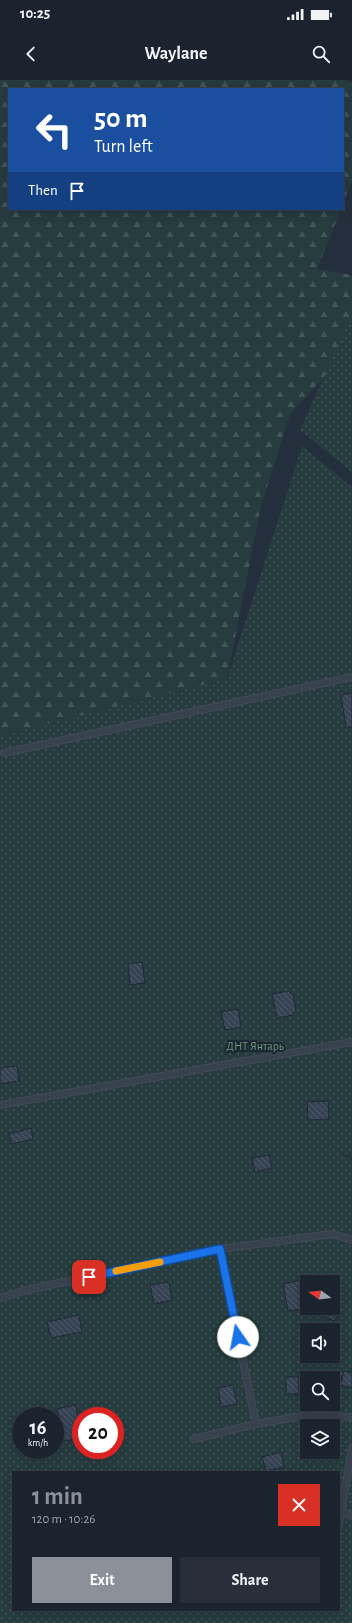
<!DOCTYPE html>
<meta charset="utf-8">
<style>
:root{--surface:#1b232e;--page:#282f3a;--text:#f1f3f6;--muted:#a0a4aa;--line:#39404a;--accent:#8c9099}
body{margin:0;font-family:"Alegreya Sans",sans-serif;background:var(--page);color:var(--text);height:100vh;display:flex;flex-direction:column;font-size:15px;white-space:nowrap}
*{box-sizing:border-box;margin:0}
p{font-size:13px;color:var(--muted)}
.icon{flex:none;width:22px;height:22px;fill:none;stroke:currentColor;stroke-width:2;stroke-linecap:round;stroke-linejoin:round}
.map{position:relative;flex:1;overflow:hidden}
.sheet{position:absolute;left:12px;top:1391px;width:328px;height:140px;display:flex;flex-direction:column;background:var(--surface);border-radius:0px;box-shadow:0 2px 10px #0003,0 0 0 1px var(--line)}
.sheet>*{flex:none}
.guide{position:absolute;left:8px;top:8px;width:336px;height:122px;border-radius:0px;box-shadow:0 2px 10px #0003,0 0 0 1px var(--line);background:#1a4fa0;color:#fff;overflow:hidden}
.needle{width:26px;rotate:285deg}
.buttons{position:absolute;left:300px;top:1195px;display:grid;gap:8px}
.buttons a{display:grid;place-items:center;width:40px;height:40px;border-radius:0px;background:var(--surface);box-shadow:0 2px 10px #0003,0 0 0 1px var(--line);font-size:20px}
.speed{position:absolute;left:12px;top:1327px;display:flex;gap:8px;font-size:20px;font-weight:700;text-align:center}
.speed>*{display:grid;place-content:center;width:52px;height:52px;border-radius:50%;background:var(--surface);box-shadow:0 2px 10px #0003,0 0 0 1px var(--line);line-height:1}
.speed small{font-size:10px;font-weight:400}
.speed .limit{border:6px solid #d22;background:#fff;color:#111}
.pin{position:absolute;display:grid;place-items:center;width:34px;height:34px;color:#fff;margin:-17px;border-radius:8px;box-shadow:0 2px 6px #0006}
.me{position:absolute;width:44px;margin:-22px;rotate:348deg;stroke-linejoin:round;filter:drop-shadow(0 0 3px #0008)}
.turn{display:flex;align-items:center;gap:14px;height:84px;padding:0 20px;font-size:18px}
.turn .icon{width:52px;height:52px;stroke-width:2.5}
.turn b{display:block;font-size:28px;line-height:34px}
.then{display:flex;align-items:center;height:38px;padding:0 20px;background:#0003;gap:8px;font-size:15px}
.round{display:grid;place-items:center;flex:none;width:42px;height:42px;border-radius:0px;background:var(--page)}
.head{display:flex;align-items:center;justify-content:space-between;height:68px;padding:0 20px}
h1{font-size:24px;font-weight:600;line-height:30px;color:var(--accent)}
.action{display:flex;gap:8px;margin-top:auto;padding:8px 20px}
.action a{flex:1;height:46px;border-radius:0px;background:var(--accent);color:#fff;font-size:16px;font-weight:600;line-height:46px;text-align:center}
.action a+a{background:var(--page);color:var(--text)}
.status{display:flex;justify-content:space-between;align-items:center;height:28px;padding:0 20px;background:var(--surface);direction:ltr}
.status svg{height:11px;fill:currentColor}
header{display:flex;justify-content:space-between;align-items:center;height:52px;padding:0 20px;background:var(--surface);font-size:18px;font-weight:600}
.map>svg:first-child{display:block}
.forest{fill:url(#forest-firs)}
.garden{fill:url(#garden-dots);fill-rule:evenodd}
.building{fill:url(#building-back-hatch);stroke:#1f2835}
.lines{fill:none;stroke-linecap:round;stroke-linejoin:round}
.lane-casing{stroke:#414a57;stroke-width:8}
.lane{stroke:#38414e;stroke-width:6}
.route-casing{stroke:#114b97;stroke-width:10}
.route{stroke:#1a73e8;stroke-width:7}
.slow{stroke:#f59e0b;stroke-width:7}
.labels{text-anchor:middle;stroke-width:4;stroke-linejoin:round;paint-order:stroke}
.park-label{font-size:12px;fill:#6b9a76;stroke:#1d2633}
</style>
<div class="status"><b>10:25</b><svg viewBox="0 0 49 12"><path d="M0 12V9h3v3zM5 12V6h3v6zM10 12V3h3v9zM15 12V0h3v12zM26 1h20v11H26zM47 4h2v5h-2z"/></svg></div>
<header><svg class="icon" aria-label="back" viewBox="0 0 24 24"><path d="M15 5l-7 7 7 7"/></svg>Waylane<svg class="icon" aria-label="search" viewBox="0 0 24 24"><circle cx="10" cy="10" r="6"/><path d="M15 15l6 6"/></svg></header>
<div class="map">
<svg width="352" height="1543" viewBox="0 0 352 1543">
<defs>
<pattern id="forest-firs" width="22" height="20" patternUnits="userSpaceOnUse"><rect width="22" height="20" fill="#263c3f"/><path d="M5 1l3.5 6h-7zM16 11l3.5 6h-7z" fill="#435659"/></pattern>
<pattern id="garden-dots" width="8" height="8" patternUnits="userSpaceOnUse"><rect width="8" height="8" fill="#263c3f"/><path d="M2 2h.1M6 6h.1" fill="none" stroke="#435659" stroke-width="1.8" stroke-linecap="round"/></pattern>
<pattern id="building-back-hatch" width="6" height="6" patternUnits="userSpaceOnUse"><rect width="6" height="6" fill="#364354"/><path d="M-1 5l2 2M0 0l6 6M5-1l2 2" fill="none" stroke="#515c6b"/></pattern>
</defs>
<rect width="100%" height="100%" fill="#242f3e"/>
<path class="forest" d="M0,0h346l6,4v97l-9,23v-115h-334v120h332l-24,60 35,6v73l-62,66 -30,96 -33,169 -227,57z"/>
<g class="garden">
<path d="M352,235v157l-52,-42z"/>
<path d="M302,366l50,41v671l-31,-18 31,20v463h-352v-887l227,-57zM307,1202h26v26h-26zM307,1250h26v26h-26zM307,1298h26v26h-26zM21,1336h34v34h-34zM81,1336h34v34h-34zM307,1346h26v26h-26zM13,1392h326v138h-326z"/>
</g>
<g class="building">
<path d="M352,613v34l-6,1 -5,-33z"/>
<path d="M142,882l3,21 -15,2 -2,-21z"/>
<path d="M288,911l5,4 3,15 -3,5 -16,3 -5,-24z"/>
<path d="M238,929l3,18 -16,3 -4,-18z"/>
<path d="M17,986l2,15 -19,3v-16z"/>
<path d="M328,1021l1,18 -21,1 -1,-18z"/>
<path d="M31,1048l2,11 -21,5 -3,-10z"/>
<path d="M269,1075l3,13 -17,4 -3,-14z"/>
<path d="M307,1199v29l-19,3 -5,-27z"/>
<path d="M169,1202l3,18 -18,4 -4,-19z"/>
<path d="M328,1228h12l-5,13 -11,-4z"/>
<path d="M79,1235l3,17 -31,6 -4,-16z"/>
<path d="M344,1291l8,2v15l-12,-3z"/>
<rect x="286" y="1297" width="13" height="17"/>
<path d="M233,1305l4,19 -16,3 -3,-19z"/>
<path d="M76,1325l5,33 -17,3 -7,-32z"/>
<path d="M281,1372l3,15 -18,4 -4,-14z"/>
</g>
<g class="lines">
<g class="lane-casing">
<g id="lane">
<path d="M4,673l348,-76"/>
<path d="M0,1025l352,-63"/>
<path d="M220,1169l36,175"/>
<path d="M0,1218l31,-9 189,-40 112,-15 20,6"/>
<path d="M194,1359l62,-15 52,-9 44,2"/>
<path d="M342,1432l10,4"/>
<path d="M339,1444l13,-76"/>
</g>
</g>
<use href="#lane" class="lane"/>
</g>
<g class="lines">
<g class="route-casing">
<path id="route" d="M89,1197l131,-28 18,88"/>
</g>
<use href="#route" class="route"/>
<path class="slow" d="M116,1191l44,-9"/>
</g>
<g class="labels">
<g class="park-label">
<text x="255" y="970">ДНТ Янтарь</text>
</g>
</g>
</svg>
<div class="buttons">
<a><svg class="needle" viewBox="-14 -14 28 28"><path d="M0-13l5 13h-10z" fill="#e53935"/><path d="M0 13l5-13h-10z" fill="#a0a4aa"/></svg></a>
<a><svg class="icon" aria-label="sound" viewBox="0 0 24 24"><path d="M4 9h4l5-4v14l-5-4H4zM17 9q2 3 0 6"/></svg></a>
<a><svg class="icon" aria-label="search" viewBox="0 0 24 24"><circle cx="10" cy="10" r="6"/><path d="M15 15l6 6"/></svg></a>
<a><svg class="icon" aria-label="layers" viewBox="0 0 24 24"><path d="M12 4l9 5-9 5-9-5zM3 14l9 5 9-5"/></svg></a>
</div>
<div class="speed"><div>16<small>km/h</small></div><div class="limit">20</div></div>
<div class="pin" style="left:89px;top:1197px;background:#d93025"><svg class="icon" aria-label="arrive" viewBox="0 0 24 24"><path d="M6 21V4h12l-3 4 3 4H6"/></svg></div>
<svg class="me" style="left:238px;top:1257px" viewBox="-20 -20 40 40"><circle r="19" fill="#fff"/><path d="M0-13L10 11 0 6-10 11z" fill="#1a73e8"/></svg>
<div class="guide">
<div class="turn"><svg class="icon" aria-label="left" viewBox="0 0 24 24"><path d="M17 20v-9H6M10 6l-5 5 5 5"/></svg><div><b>50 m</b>Turn left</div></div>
<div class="then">Then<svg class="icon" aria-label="arrive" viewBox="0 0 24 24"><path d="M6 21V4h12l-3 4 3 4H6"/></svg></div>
</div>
<section class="sheet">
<div class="head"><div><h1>1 min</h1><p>120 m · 10:26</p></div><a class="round" style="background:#d93025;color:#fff"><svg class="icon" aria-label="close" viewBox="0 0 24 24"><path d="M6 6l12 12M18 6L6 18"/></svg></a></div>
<div class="action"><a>Exit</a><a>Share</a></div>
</section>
</div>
